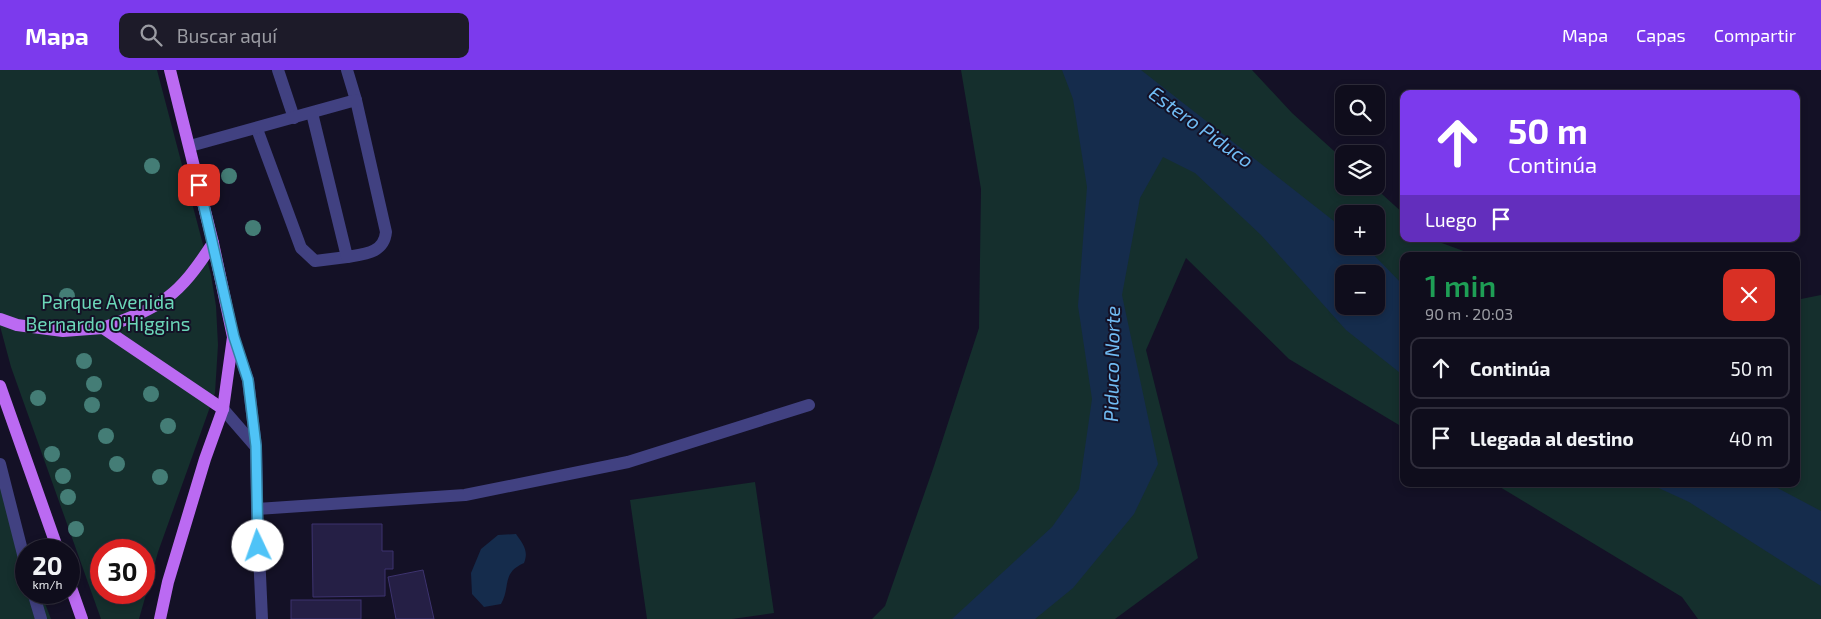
<!DOCTYPE html>
<html lang="es">
<meta charset="utf-8">
<style>
:root{--surface:#0f0d1c;--page:#1d1b29;--text:#f1f3f6;--muted:#9b9ca3;--line:#2f2d3b;--accent:#7c3aed}
body{margin:0;font-family:"Exo 2",sans-serif;background:var(--page);color:var(--text);height:100vh;display:flex;flex-direction:column;font-size:19px;white-space:nowrap}
*{box-sizing:border-box;margin:0}
p{font-size:16px;color:var(--muted)}
.icon{flex:none;width:28px;height:28px;fill:none;stroke:currentColor;stroke-width:2;stroke-linecap:round;stroke-linejoin:round}
.map{position:relative;flex:1;overflow:hidden}
.side{position:absolute;left:1400px;top:182px;width:400px;height:235px;display:flex;flex-direction:column;background:var(--surface);border-radius:10px;box-shadow:0 2px 8px #0003,0 0 0 1px var(--line)}
.side>*{flex:none}
.guide{position:absolute;left:1400px;top:20px;width:400px;height:152px;border-radius:10px;box-shadow:0 2px 8px #0003,0 0 0 1px var(--line);background:#7c3aed;color:#fff;overflow:hidden}
.tools{position:absolute;left:1335px;top:15px;display:grid;gap:10px}
.tools a{display:grid;place-items:center;width:50px;height:50px;border-radius:10px;background:var(--surface);box-shadow:0 2px 8px #0003,0 0 0 1px var(--line);font-size:25px}
.speed{position:absolute;left:15px;top:469px;display:flex;gap:10px;font-size:25px;font-weight:700;text-align:center}
.speed>*{display:grid;place-content:center;width:65px;height:65px;border-radius:50%;background:var(--surface);box-shadow:0 2px 8px #0003,0 0 0 1px var(--line);line-height:1}
.speed small{font-size:12px;font-weight:400}
.speed .limit{border:8px solid #d22;background:#fff;color:#111}
.pin{position:absolute;display:grid;place-items:center;width:42px;height:42px;color:#fff;margin:-21px;border-radius:10px;box-shadow:0 2px 8px #0006}
.me{position:absolute;width:55px;margin:-28px;rotate:357deg;stroke-linejoin:round;filter:drop-shadow(0 0 4px #0008)}
.turn{display:flex;align-items:center;gap:18px;height:105px;padding:0 25px;font-size:22px}
.turn .icon{width:65px;height:65px;stroke-width:2.5}
.turn b{display:block;font-size:35px;line-height:42px}
.then{display:flex;align-items:center;height:48px;padding:0 25px;background:#0003;gap:10px;font-size:19px}
.round{display:grid;place-items:center;flex:none;width:52px;height:52px;border-radius:10px;background:var(--page)}
.overview{display:flex;align-items:center;justify-content:space-between;height:85px;padding:0 25px}
h1{font-size:30px;font-weight:600;line-height:38px;color:#1e9e55}
ul{padding:0;list-style:none}
li{display:flex;align-items:center;gap:15px;height:62px;margin:0 10px 8px;padding:0 15px;border:2px solid var(--line);border-radius:10px}
li div{flex:1}
li b{display:block;font-size:19px}
li em{font-style:normal}
header{display:flex;align-items:center;gap:30px;box-sizing:border-box;height:70px;padding:0 25px;background:var(--accent);color:#fff}
header strong{font-size:24px}
nav{display:flex;gap:28px;margin-inline-start:auto;font-size:18px}
.search{width:350px;height:45px;background:var(--page);display:flex;align-items:center;gap:12px;box-sizing:border-box;padding:0 18px;border-radius:10px;color:var(--muted);font-size:19px}
.map>svg:first-child{display:block}
.green{fill:#152f2d;fill-rule:evenodd}
.water{fill:#152c4c;fill-rule:evenodd}
.building{fill:#251f45;stroke:#3d336f}
.lines{fill:none;stroke-linecap:round;stroke-linejoin:round}
.service{stroke:#414181;stroke-width:12}
.minor{stroke:#414181;stroke-width:12}
.primary{stroke:#bb6af2;stroke-width:12}
.tree{fill:#447d76}
.route-casing{stroke:#337fa1;stroke-width:12}
.route{stroke:#4fc3f7;stroke-width:9}
.labels{text-anchor:middle;stroke-width:4;stroke-linejoin:round;paint-order:stroke}
.park-label{font-size:19px;fill:#6bd6b8;stroke:#141126}
.water-label{font-size:20px;font-style:italic;fill:#70bbf3;stroke:#141126}
</style>
<header>
<strong>Mapa</strong>
<div class="search"><svg class="icon" aria-label="search" viewBox="0 0 24 24"><circle cx="10" cy="10" r="6"/><path d="M15 15l6 6"/></svg>Buscar aquí</div>
<nav><a>Mapa</a><a>Capas</a><a>Compartir</a></nav>
</header>
<div class="map">
<svg width="1821" height="549" viewBox="0 0 1821 549">
<rect width="100%" height="100%" fill="#141126"/>
<g class="green">
<path d="M0,0h157l54,205 5,31 2,39 -3,48 -57,159 -19,67h-38l-90,-252 -11,-41zM101,480h43v42h-43z"/>
<path d="M961,0h291l40,43 52,47v26h29l31,28v25h27l46,17h-73v172l-115,-69 -103,-101 -40,92 52,208 -83,61h-243l13,-13 49,-140 45,-138 2,-139zM1344,144h32v32h-32zM1344,204h32v32h-32z"/>
<path d="M1821,225v324h-123l-16,-22 -187,-113h301v-184z"/>
<path d="M0,404l26,76v42l15,1 10,26h-51z"/>
<path d="M755,412l19,131 -42,6h-85l-17,-119z"/>
</g>
<g class="water">
<path d="M1062,0h79l203,159v17h21l39,40v90l-58,-46 -85,-95 -66,-62 -32,-16 -23,41 -18,97 36,169 -24,50 -61,74 -38,31h-83l100,-92 27,-38 13,-90 -14,-93 9,-119 -14,-88zM1344,204h32v32h-32z"/>
<path d="M1650,414h120l51,27v75l-132,-84z"/>
<path d="M516,464c7,10 13,17 8,29 -23,10 -13,24 -23,41l-17,3 -12,-13 -1,-21 10,-24 17,-14z"/>
</g>
<g class="building">
<path d="M312,454h70v27h11v18h-8v27l-72,1z"/>
<path d="M423,500l11,49h-38l-8,-42z"/>
<rect x="291" y="530" width="70" height="19"/>
</g>
<g class="lines">
<g class="service">
<path d="M278,0l16,48"/>
<path d="M347,0l9,30"/>
<path d="M257,59l44,119 14,13 32,-4"/>
<path d="M190,76l166,-46 30,132c-2,21 -21,22 -39,25l-35,-144"/>
<path d="M257,439l208,-14 163,-33 181,-57"/>
</g>
<g class="minor">
<path d="M233,267l15,43 8,67 1,62 5,110"/>
<path d="M223,339l33,38"/>
<path d="M0,394l26,102"/>
<path d="M33,522l8,27"/>
</g>
<g class="primary">
<path d="M0,249l17,6 46,6 40,-3 120,81"/>
<path d="M103,258c60,-22 75,-31 110,-85"/>
<path d="M0,316l58,164"/>
<path d="M69,512l13,37"/>
<path d="M160,549l8,-37 37,-123 18,-50 10,-72 -20,-94 -43,-173"/>
</g>
</g>
<g class="tree">
<circle cx="152" cy="96" r="8"/>
<circle cx="229" cy="106" r="8"/>
<circle cx="253" cy="158" r="8"/>
<circle cx="67" cy="226" r="8"/>
<circle cx="84" cy="291" r="8"/>
<circle cx="94" cy="314" r="8"/>
<circle cx="151" cy="324" r="8"/>
<circle cx="38" cy="328" r="8"/>
<circle cx="92" cy="335" r="8"/>
<circle cx="168" cy="356" r="8"/>
<circle cx="106" cy="366" r="8"/>
<circle cx="52" cy="384" r="8"/>
<circle cx="117" cy="394" r="8"/>
<circle cx="63" cy="406" r="8"/>
<circle cx="160" cy="407" r="8"/>
<circle cx="68" cy="427" r="8"/>
<circle cx="76" cy="459" r="8"/>
</g>
<g class="lines">
<g class="route-casing">
<path id="route" d="M199,115l35,152 14,43 8,66 2,100"/>
</g>
<use href="#route" class="route"/>
</g>
<g class="labels">
<g class="park-label">
<text x="108" y="239">Parque Avenida<tspan x="108" dy="22">Bernardo O'Higgins</tspan></text>
</g>
<g class="water-label">
<text transform="translate(1201 57) rotate(36)" y="7">Estero Piduco</text>
<text transform="translate(1112 294) rotate(-89)" y="7">Piduco Norte</text>
</g>
</g>
</svg>
<div class="tools">
<a><svg class="icon" aria-label="search" viewBox="0 0 24 24"><circle cx="10" cy="10" r="6"/><path d="M15 15l6 6"/></svg></a>
<a><svg class="icon" aria-label="layers" viewBox="0 0 24 24"><path d="M12 4l9 5-9 5-9-5zM3 14l9 5 9-5"/></svg></a>
<a>+</a>
<a>−</a>
</div>
<div class="speed"><div>20<small>km/h</small></div><div class="limit">30</div></div>
<div class="pin" style="left:199px;top:115px;background:#d93025"><svg class="icon" aria-label="arrive" viewBox="0 0 24 24"><path d="M6 21V4h12l-3 4 3 4H6"/></svg></div>
<svg class="me" style="left:258px;top:476px" viewBox="-20 -20 40 40"><circle r="19" fill="#fff"/><path d="M0-13L10 11 0 6-10 11z" fill="#4fc3f7"/></svg>
<div class="guide">
<div class="turn"><svg class="icon" aria-label="ahead" viewBox="0 0 24 24"><path d="M12 20V5M6 11l6-6 6 6"/></svg><div><b>50 m</b>Continúa</div></div>
<div class="then">Luego<svg class="icon" aria-label="arrive" viewBox="0 0 24 24"><path d="M6 21V4h12l-3 4 3 4H6"/></svg></div>
</div>
<section class="side">
<div class="overview"><div><h1>1 min</h1><p>90 m · 20:03</p></div><a class="round" style="background:#d93025;color:#fff"><svg class="icon" aria-label="close" viewBox="0 0 24 24"><path d="M6 6l12 12M18 6L6 18"/></svg></a></div>
<ul>
<li><svg class="icon" aria-label="ahead" viewBox="0 0 24 24"><path d="M12 20V5M6 11l6-6 6 6"/></svg><div><b>Continúa</b></div><em>50 m</em></li>
<li><svg class="icon" aria-label="arrive" viewBox="0 0 24 24"><path d="M6 21V4h12l-3 4 3 4H6"/></svg><div><b>Llegada al destino</b></div><em>40 m</em></li>
</ul>
</section>
</div>
